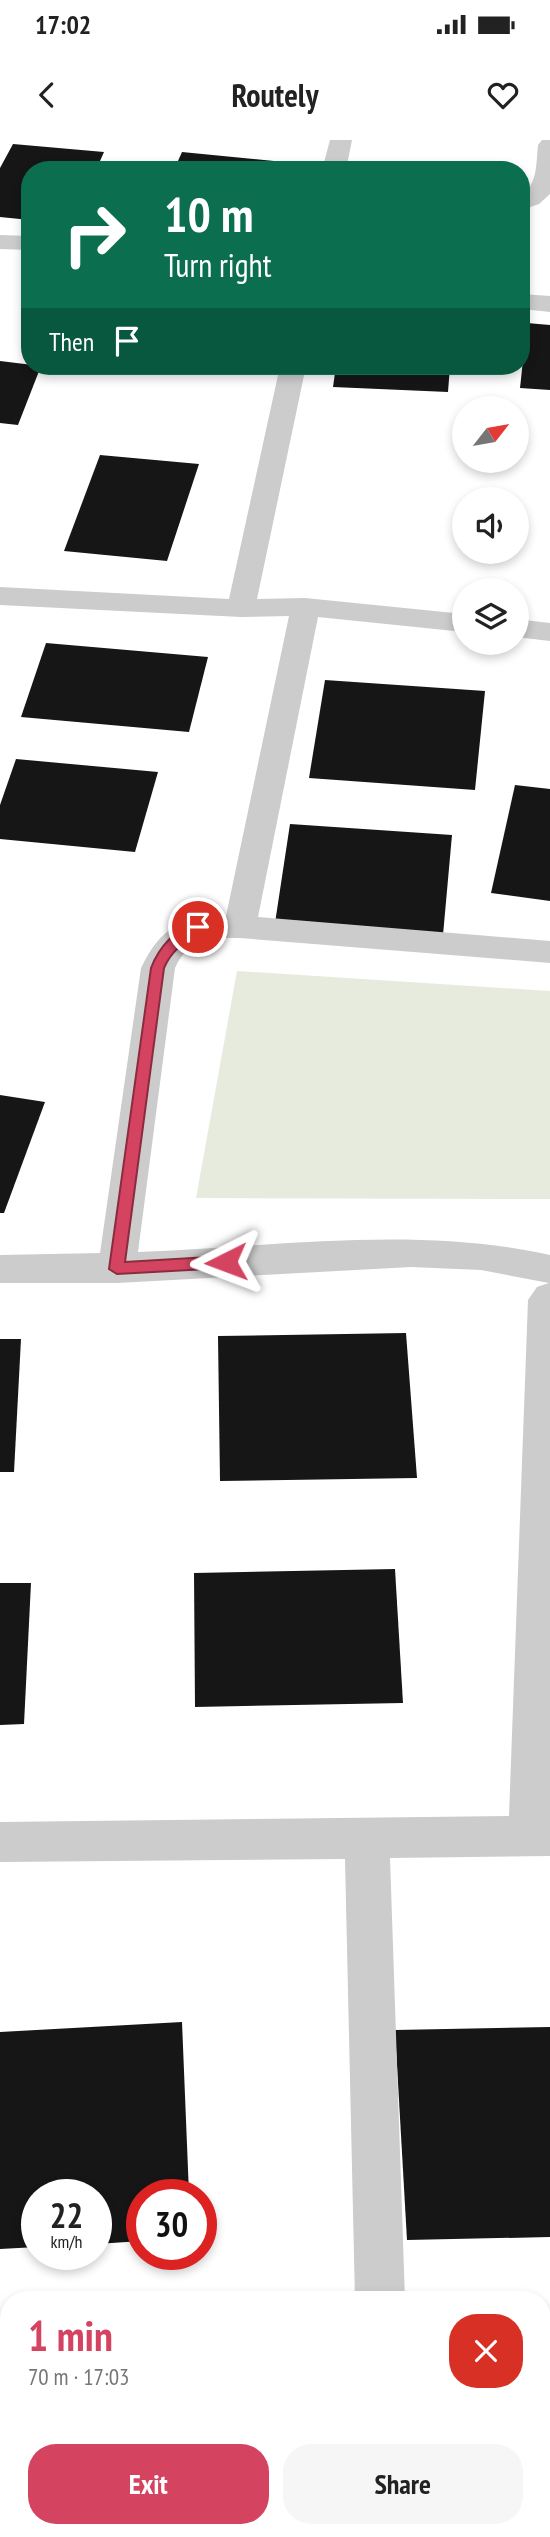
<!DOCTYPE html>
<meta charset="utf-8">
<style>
:root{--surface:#fff;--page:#f6f6f6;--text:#222;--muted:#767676;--accent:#d44360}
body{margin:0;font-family:"PT Sans Narrow",sans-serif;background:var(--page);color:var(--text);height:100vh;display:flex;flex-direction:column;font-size:26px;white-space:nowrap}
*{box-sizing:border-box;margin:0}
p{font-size:23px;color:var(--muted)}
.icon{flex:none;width:38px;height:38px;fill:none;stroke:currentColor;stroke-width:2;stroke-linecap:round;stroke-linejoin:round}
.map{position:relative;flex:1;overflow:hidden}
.sheet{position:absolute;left:0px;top:2151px;width:551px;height:247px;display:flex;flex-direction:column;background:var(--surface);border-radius:28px 28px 0 0;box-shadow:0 4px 10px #0003}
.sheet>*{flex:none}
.hud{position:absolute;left:21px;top:21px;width:509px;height:214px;border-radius:28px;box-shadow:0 4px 10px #0003;background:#0b6e4f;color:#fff;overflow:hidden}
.needle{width:46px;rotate:59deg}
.buttons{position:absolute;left:452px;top:256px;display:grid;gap:14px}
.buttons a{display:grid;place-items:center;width:77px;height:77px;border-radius:50%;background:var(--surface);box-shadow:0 4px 10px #0003;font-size:35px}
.speed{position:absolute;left:21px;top:2039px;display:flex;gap:14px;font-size:35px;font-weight:700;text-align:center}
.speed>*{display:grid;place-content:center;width:91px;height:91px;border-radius:50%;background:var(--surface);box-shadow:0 4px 10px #0003;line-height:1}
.speed small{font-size:18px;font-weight:400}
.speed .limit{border:10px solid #d22;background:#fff;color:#111}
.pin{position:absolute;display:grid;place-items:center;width:60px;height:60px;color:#fff;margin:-30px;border:4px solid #fff;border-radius:50%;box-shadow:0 2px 7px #0007}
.me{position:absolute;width:77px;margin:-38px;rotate:267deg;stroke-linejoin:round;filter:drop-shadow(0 0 5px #0008)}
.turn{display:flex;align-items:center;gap:24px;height:147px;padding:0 28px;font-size:32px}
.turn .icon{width:91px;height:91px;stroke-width:2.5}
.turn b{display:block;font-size:49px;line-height:60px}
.then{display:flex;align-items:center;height:66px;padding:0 28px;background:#0003;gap:14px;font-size:26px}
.round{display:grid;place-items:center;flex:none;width:74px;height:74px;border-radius:28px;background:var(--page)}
.headline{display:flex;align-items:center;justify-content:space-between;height:119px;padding:0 28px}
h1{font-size:42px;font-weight:600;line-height:52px;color:var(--accent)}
.button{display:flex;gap:14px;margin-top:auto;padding:14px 28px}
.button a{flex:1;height:80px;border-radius:28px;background:var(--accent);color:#fff;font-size:28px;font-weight:600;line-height:80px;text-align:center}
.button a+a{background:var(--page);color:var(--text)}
.status{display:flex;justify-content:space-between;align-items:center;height:49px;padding:0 35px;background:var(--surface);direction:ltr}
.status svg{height:19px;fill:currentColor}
header{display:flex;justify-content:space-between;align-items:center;height:91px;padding:0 28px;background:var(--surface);font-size:32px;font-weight:600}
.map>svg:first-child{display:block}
.green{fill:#e6ebde}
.building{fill:#161616}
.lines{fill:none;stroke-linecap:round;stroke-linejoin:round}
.minor{fill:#ccc;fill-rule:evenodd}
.route{fill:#d44360;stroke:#8a2c3e;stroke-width:2}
</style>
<div class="status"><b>17:02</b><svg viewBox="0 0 49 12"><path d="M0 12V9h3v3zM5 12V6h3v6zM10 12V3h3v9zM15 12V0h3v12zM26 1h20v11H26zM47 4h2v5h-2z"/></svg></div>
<header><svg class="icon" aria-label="back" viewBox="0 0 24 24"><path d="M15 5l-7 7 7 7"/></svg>Routely<svg class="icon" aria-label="heart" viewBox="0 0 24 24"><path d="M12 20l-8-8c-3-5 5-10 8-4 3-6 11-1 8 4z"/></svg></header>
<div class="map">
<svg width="550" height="2397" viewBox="0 0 550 2397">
<rect width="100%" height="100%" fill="#fff"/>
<path class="green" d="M237,831l313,20v208l-354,-1z"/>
<g class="building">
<path d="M13,4l91,8 -8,18h-66v50l-30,-3v-49z"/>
<path d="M182,12l92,9 -3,9h-97z"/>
<path d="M527,183l23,2v65l-30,-2z"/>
<path d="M0,221l41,5 -23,59 -18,-2z"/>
<path d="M184,226h45l-1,5z"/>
<path d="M336,226h114l-2,26 -115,-5z"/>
<path d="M100,315l99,9 -32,97 -103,-10z"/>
<path d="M46,503l162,14 -19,75 -168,-15z"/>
<path d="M325,540l160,11 -10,99 -166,-12z"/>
<path d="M16,619l142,13 -23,80 -135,-13v-34z"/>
<path d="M515,645l35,4v112l-59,-8z"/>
<path d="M290,684l162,11 -9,100 -168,-12z"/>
<path d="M0,955l45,7 -41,111h-4z"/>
<path d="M406,1193l11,145 -197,3 -2,-145z"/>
<path d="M0,1199h21l-7,133h-14z"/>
<path d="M395,1429l8,134 -208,4 -1,-134z"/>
<path d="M0,1443h31l-7,141 -24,1z"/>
<path d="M182,1882l7,172h-47v47l-46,3v-50h-59v53l-37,2v-217z"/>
<path d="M550,1887v210l-143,3 -12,-210z"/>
<path d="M0,2265h9v124h205l-1,8h-213z"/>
</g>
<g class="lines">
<g class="minor">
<path d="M330,0h22l-6,30h-24z"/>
<path d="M542,0h8v54l-11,10 -17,6v-15c16,-12 14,-32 16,-50z"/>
<path d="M0,95l30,1v14l-30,-1z"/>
<path d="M522,154l28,2v16l-28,-3z"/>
<path d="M280,226h26l-49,233 48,-1 159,16v18l-146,-15 -60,300 292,24v22l-310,-25c-30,0 -51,0 -65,30l-37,284c137,-5 277,-27 412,3v601l-160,2 15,442h-50l-10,-441 -345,3v-40l509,-6 19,-516 9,-13 12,-4 -68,-13 -70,-3 -294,16h-117v-28l100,-2 41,-285c20,-41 40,-51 85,-52l63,-300 -48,1 -241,-12v-18l229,12z"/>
<path d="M516,479l34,4v18l-34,-4z"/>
<rect x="360" y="2389" width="54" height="8"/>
</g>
</g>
<path class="route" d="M198,782l5,1v7c-17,11 -31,19 -39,38l-39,294 101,-6 8,6 -8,6 -109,6 -8,-5 42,-301c8,-21 24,-39 47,-46z"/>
</svg>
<div class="buttons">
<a><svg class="needle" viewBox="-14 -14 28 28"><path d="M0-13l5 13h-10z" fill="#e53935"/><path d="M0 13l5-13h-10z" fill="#767676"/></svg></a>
<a><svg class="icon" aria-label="sound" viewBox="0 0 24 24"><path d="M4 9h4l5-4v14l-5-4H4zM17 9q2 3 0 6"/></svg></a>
<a><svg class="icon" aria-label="layers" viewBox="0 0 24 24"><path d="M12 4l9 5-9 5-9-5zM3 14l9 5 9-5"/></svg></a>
</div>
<div class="speed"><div>22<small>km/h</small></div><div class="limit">30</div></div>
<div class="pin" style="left:198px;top:787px;background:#d93025"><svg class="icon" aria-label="arrive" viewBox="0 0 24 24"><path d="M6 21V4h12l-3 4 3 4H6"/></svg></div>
<svg class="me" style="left:226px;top:1122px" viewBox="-20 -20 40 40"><path d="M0-17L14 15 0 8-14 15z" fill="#d44360" stroke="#fff" stroke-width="4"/></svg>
<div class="hud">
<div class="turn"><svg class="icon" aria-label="right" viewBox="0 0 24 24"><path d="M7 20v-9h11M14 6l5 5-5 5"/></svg><div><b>10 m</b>Turn right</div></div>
<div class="then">Then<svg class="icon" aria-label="arrive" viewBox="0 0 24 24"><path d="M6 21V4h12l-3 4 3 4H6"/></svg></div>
</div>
<section class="sheet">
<div class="headline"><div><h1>1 min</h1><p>70 m · 17:03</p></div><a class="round" style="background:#d93025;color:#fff"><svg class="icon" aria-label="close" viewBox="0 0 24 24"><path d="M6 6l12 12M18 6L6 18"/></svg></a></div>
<div class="button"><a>Exit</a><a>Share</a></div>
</section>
</div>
